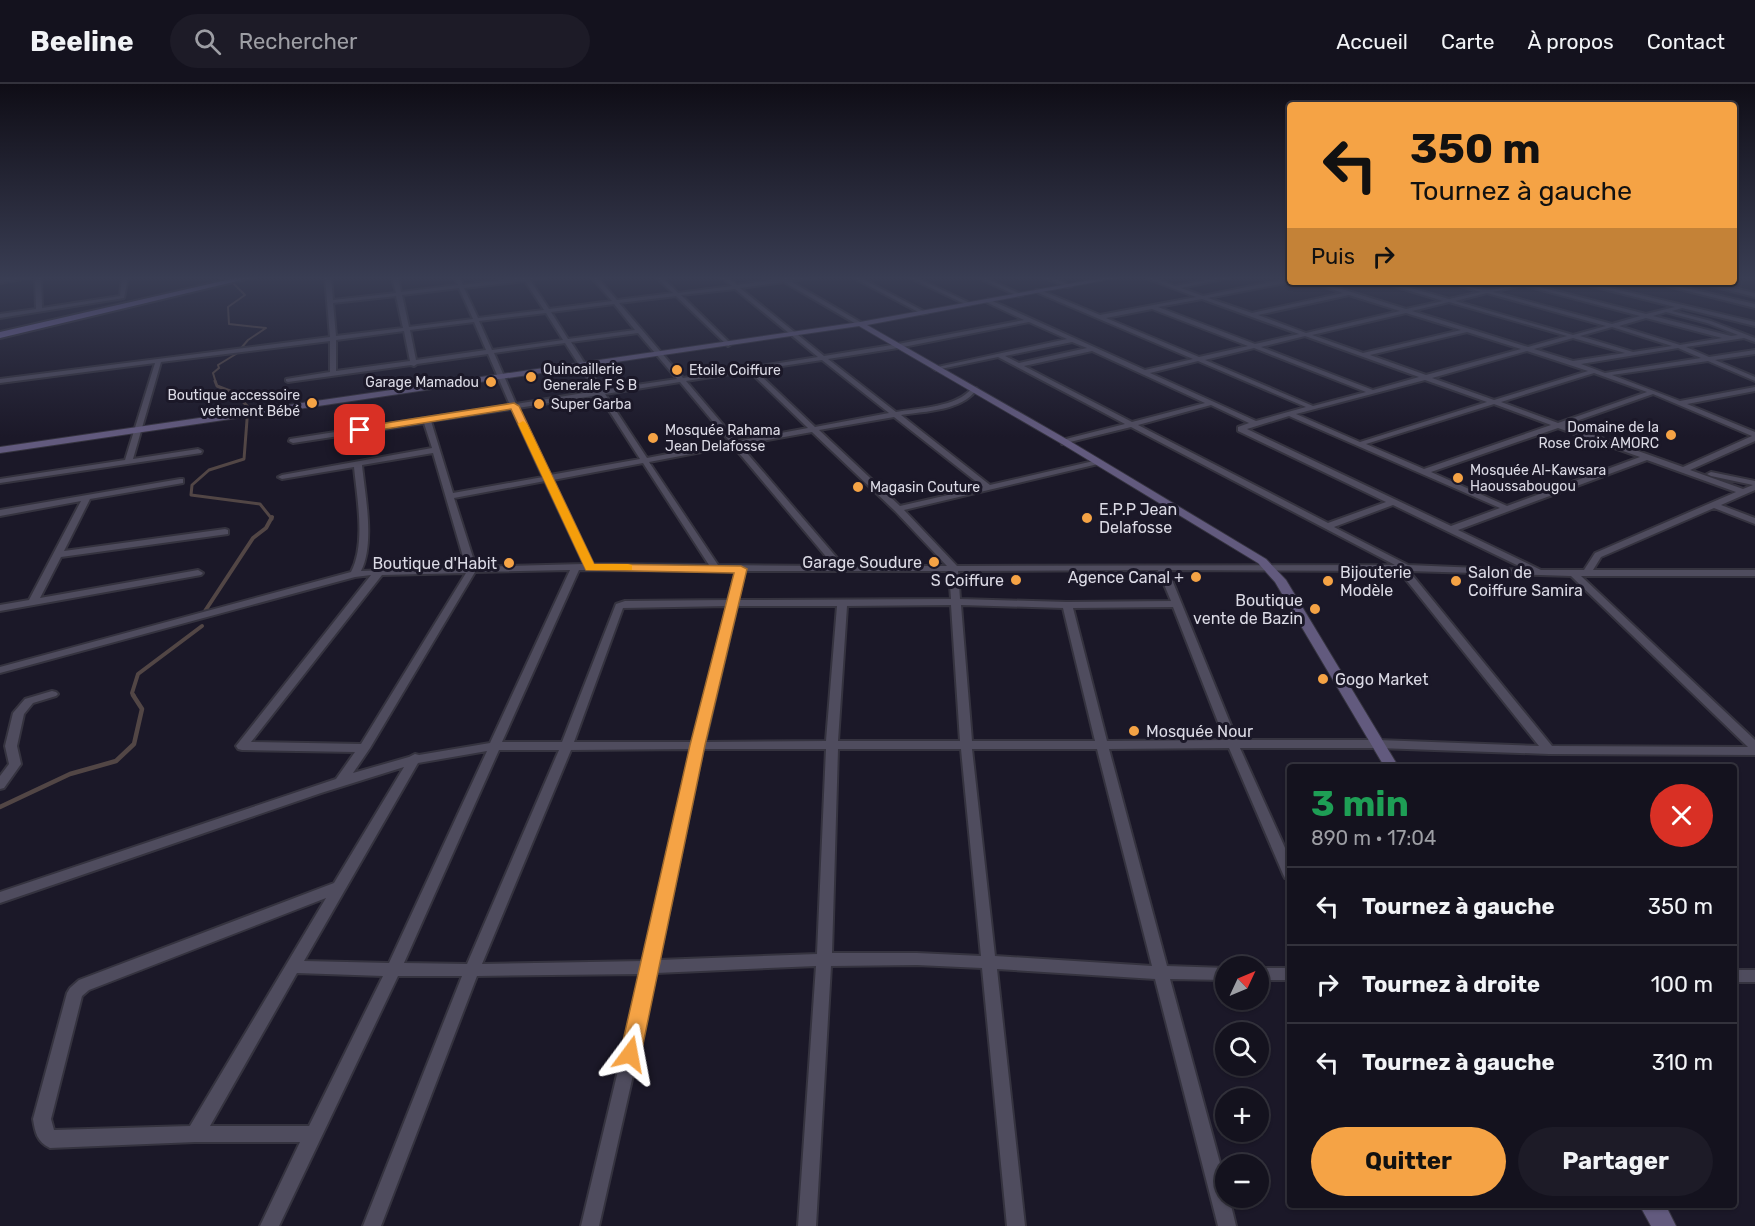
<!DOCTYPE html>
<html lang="fr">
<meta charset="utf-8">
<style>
:root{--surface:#14121e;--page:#1d1b27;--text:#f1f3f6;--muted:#9d9ea4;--line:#33323c;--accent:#f5a345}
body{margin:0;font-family:Rubik,sans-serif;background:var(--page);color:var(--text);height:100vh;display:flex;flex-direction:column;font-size:22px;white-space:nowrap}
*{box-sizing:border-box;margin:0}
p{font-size:20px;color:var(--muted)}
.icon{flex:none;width:33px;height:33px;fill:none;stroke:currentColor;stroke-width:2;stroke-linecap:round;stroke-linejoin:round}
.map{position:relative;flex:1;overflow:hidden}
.details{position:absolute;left:1287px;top:680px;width:450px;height:444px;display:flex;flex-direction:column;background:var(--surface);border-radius:6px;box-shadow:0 2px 4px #0004,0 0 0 2px var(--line)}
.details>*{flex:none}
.banner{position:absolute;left:1287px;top:18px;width:450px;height:183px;border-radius:6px;box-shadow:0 2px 4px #0004,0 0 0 2px var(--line);background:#f5a345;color:#111;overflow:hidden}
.needle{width:39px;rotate:46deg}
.buttons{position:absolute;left:1215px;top:872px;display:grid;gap:12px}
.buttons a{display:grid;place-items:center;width:54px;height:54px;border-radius:50%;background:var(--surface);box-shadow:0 2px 4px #0004,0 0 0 2px var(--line);font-size:30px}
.pin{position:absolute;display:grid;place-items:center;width:51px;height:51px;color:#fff;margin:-26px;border-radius:12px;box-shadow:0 3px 9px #0006}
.me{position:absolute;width:66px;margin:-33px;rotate:13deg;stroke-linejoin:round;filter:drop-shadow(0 0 4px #0008)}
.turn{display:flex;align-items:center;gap:21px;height:126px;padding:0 24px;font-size:27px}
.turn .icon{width:78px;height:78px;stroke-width:2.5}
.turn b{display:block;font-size:42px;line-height:51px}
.then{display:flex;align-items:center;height:57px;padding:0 24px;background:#0003;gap:12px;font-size:22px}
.round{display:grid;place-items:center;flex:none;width:63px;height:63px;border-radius:32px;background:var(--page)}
.overview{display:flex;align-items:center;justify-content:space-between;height:102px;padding:0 24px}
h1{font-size:36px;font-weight:700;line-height:45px;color:#1e9e55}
.cta{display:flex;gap:12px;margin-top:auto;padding:12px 24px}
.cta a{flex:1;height:69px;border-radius:36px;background:var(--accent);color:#111;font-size:24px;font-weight:700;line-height:69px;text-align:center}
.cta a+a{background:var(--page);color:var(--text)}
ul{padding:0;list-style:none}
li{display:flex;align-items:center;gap:18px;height:78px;padding:0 24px;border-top:2px solid var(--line)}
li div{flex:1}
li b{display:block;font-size:22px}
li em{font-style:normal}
header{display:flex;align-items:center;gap:36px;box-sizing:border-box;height:84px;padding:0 30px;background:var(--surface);border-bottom:2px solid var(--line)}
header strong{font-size:28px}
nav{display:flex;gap:33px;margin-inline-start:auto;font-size:21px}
.search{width:420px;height:54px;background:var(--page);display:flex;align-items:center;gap:15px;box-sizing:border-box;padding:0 21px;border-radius:33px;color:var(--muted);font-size:22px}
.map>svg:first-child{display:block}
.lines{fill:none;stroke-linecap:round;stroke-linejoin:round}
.stream-far3{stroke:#524645;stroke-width:2}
.stream-far2{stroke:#524645;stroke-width:3}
.stream-far1{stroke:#524645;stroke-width:4}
.stream{stroke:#524645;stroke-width:4.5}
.street-casing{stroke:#35333f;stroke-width:4}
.secondary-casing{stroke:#35333f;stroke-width:2}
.primary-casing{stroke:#35333f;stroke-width:4}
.street{fill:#4f4c5e;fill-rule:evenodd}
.secondary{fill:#625a7e;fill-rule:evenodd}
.primary{fill:#74689f;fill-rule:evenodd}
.route{fill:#f5a345;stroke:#9f6a2d;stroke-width:1.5}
.slow{fill:#f59e0b}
.poi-dot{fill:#f5a345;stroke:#1b1828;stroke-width:2}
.labels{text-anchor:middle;stroke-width:6;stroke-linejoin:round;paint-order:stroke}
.far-poi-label{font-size:14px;fill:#dbdae5;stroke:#1b1828;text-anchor:start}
.poi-label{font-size:16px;fill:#dbdae5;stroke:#1b1828;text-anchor:start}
</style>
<header>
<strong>Beeline</strong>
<div class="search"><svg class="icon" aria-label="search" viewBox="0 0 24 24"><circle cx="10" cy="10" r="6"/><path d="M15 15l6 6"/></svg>Rechercher</div>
<nav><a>Accueil</a><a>Carte</a><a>À propos</a><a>Contact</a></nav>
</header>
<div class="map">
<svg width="1755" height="1142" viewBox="0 0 1755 1142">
<rect width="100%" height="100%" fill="#1b1828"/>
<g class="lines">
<g class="stream-far3">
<path d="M216,193l10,3"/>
<path d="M216,299l-3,-10 6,-5 -1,-3 18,-11 12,-14 18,-12 -37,-4 -1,-17 17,-12 -11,-11"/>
</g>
<path class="stream-far2" d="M215,297l2,5 18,7 13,14 -4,52 -35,11 -17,15 -1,10 69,9 12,15"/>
<g class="stream-far1">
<path d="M205,527l48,-73 13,-10 6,-11"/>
<path d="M134,612l-2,-3 6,-19 64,-48"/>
</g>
<path class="stream" d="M0,723l70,-33 46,-13 18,-17 8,-35 -9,-14"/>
<g class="street-casing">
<g id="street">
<path d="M18,193h14l-32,6v-4z"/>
<path d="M35,193h6l1,31 78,-12 2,-19h6l-4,21 -124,20v-4l36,-5z"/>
<path d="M325,193h6l2,23 63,-7 -4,-16h6l3,15 57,-7 -4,-8h6l3,8 59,-8h25l-17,3 19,29 63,-8 -21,-24h6l20,23 56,-7 -17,-16h6l16,16 54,-7 -11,-9h6l10,8 47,-7 32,-1 -26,4 72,42v2h-4l-74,-43 -44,6 84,68 74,-12 126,-24 -38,-18 2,-3 157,71 48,-11 -157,-67v-2h4l60,25 96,-18 -53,-20h8l24,9 46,-9h11l-51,11 22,8 87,-18v4l-82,16 44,15 91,-20 -32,-11h8l87,27 37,-8 -62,-19h9l59,17 32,-7 -33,-10c14,0 26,8 39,8 14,0 29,-8 45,-8l-4,2 118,30 29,-7 -99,-25h9l170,40v4l-73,-18 -10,3 39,10 44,17v4l-11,-4 -58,9 23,10 46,-7v4l-40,6 40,17v4l-47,-20 -96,14 68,26 75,-14v4l-68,13 68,28v9l-65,29 53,19 10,-4 -42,-9 -4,-2 4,-2 44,9v9l-34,15 34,13v6l-41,-16 -113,49 -8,13h162v6h-174l174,164v15l-206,-1 -171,-6h-138l50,111v20l-5,-1 -2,-4 -54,-126 -120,1 58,217 59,2v12l-56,-1 56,206v12h3l7,29h-18l-63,-247 -158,-10 28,257h-18l-25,-258 -65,-3 -86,1 -15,260h-18l18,-260 -160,7 -57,253h-18l60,-252 -164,2 -96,250h-18l99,-250h-64l-119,250h-19l40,-84h-105l-145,6c-13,-6 -15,-16 -17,-29l34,-126 3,-5 9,-8 255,-97 70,-116 -83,26 -321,110v-11l336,-113 19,-27 -113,-2 -4,-1 -2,-3 135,-171 -16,2 -355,96v-6l351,-95c15,-28 6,-74 3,-105l-72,12 -4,-2 4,-2 150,-27 -8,-25 -131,20 -4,-2 1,-2 220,-34 -22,-51 -71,10 -3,2 -3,-1 -123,17 -2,-1v-2l44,-7v-31l-169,21 -28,97 65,-10 4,2 -1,2 -201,30v-4l125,-19 30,-97 -155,20v-4l330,-42zM525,197l19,29 -66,8 -14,-30zM1522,201l118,31 -28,8 -119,-32zM459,204l14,31 -64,8 -7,-32zM735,205l83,68 -135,21 -64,-75 57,-7 52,50 2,-1v-2l-49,-48zM1487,209l119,33 -33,9 -118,-34zM1349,211l51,16 -94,22 -48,-18zM396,212l7,32 -67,8 -3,-33zM1202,215l97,35 -44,10 -97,-37zM1449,218l118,34 -39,11 -116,-36zM614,220l21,26 -67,9 -17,-27zM1152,225l96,37 -49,11 -93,-39zM1666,228l41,11 31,12 -7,1 -78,-20zM546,229l17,27 -71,10 -13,-29zM1406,229l55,17 -98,23 -51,-18zM1646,234l76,20 -42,7 -61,-19zM474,238l12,28 -70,10 -6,-30zM1029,238l38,17 -134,29 3,2 62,-13 127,67 -63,16v4l69,-17 264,138 -438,1 -53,-56 194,-46 4,-2 -4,-2 -108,25 -89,-70c25,-4 61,-4 76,-26l-1,-1h-4c-14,19 -53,20 -76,24l-68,-53 70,-11zM1612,243l60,19 -39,6 -53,-16zM404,247l6,30 -74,10v-31zM1467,248l54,17 -95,26 -56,-20zM638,249l39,46 -75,11 -31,-48zM1305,252l114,41 -46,13 -112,-43zM1573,254l52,15 -52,8 -39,-12zM1072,258l15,6 -68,15 -14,-7zM565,259l31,48 -80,13 -22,-51zM1254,264l112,44 -53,14 -108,-46zM1678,264l23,10 -96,15 -24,-9zM1092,267l113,52 -73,19 -108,-56zM1527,267l61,20 -94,29 -62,-22zM822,276l67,53 -74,14 -60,-57zM1198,277l108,46 -50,14 -106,-48zM749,287l59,57 -71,13 -51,-60zM1594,289l53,19 -89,31 -57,-21zM1425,296l62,22 -127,40 -64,-28zM680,298l50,60 -83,16 -42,-64zM1653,310l99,42 -69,31 -118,-42zM599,311l41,64 -90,16 -32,-67zM1494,320l57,21 -127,44 -58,-25zM1211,321l38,18 -11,4v4l148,71 -58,21 -190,-98zM512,325l31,68 -90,16 -22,-72zM1289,332l211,92 -49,18 -204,-97zM894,333l89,70 -83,19 -81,-76zM1558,344l82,29 -133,49 -76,-34zM812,348l83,79 52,55h-103l-104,-121zM733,362l101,120 -116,-1 -69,-103zM433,369l33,114 -105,4c14,-28 4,-76 1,-106zM1647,376l89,32 -141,61 -11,17h-43l-83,-40zM643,379l66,102 -116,-1 -40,-84zM545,397l39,83 -108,3 -22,-69zM1393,421l134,65 -119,-5 -74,-38zM570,486l-80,173 -71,12 -4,-1 -6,3 -56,16 17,-25 105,-176zM579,486l157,1 -8,29 -103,1 -9,3 -54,138h-60zM1158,486l13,31 -104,1 -107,-3 -2,-28zM1168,486l231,1 140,175 -161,-6h-141zM745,487h204l2,28 -213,1zM1409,487l162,5 177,171 -196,-1zM466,489l-105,171 -110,-2 131,-167zM951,521l9,136h-122l9,-135zM961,521l102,3 32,133h-123zM727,522l-34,136h-119l49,-134zM737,522h100l-11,135 -121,1zM1173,523l52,133 -118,1 -34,-133zM691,665l-47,212 -162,3 89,-214zM703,665h123l-9,205 -158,6zM838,665h123l20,207 -64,-3h-85zM972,665h125l55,217 -157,-10zM499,666h60l-92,214 -63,-1zM487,667l-98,212 -85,-2 114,-198zM326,814l-136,228 -136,4 -3,-11 31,-123 7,-6zM297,889l86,3 -74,150h-99z"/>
<path d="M852,193h7l68,36 -5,1z"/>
<path d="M908,193h7l57,27 -5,1z"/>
<path d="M976,193h7l40,18 -5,1z"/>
<path d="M1043,193h8l21,9 -5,1z"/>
<path d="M1652,198h9l94,22v4z"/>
<path d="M1697,198h10l48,11v4z"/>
<path d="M180,395h3v4l-93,16 -26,52 161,-22 3,1v4l-167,23 -21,41 158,-28 5,3 -2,2 -201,36v-6l29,-5 52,-99 -81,15v-6z"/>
<path d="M52,607l4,1 2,2 -2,2 -23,7 -9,11 -7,32 4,18 -17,24 -4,1v-13l9,-12 -4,-18 8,-33 12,-14z"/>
<rect x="1258" y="884" width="32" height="12"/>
<rect x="1734" y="886" width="21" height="12"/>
</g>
</g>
<g class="secondary-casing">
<g id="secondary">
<path d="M1107,193h14l-254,48 201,115 198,119 20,21 112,186h-14l-109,-184 -17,-19 -196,-119 -203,-118 -859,127v-6l860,-125z"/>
<path d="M1639,1120h26l11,22h-25z"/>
</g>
</g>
<g class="primary-casing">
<path id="primary" d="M240,193h14l-254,61v-6z"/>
</g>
<use href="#street" class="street"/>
<use href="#secondary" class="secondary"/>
<use href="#primary" class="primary"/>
</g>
<linearGradient id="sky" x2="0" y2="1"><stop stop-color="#0f0d16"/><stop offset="0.55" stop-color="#393d53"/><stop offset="1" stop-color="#393d53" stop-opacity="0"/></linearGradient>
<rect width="1755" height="353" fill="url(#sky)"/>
<path class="route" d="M514,319l5,3 75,158 147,2 6,3 -42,176 -64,309 -3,6 -8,3 -7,-3 -3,-6 70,-309 44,-172 -148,-3 -75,-161 -151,24 -5,-3 5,-3z"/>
<path class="slow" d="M523,337l4,3 67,140h34l4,1v5h-46l-68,-146z"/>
<g class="poi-dot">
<circle cx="677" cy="286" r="6"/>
<circle cx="531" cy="293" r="6"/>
<circle cx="491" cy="298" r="6"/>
<circle cx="312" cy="319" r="6"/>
<circle cx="539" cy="320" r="6"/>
<circle cx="1671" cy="351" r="6"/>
<circle cx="653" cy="354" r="6"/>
<circle cx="1458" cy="394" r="6"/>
<circle cx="858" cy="403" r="6"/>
<circle cx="1087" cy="434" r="6"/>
<circle cx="934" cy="478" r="6"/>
<circle cx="509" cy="479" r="6"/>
<circle cx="1196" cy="493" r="6"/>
<circle cx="1016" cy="496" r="6"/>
<circle cx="1328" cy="497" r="6"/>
<circle cx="1456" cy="497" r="6"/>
<circle cx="1315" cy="525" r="6"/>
<circle cx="1323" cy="595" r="6"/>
<circle cx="1134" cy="647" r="6"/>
</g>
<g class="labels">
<g class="far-poi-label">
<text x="543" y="290">Quincaillerie<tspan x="543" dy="16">Generale F S B</tspan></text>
<text x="689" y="291">Etoile Coiffure</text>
<text x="479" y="303" text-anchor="end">Garage Mamadou</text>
<text x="300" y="316" text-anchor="end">Boutique accessoire<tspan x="300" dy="16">vetement Bébé</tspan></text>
<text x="551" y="325">Super Garba</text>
<text x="1659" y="348" text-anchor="end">Domaine de la<tspan x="1659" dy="16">Rose Croix AMORC</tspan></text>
<text x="665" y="351">Mosquée Rahama<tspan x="665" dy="16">Jean Delafosse</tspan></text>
<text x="1470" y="391">Mosquée Al-Kawsara<tspan x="1470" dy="16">Haoussabougou</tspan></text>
<text x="870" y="408">Magasin Couture</text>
</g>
<g class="poi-label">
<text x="1099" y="431">E.P.P Jean<tspan x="1099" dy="18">Delafosse</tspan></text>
<text x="922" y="484" text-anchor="end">Garage Soudure</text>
<text x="497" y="485" text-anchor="end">Boutique d'Habit</text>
<text x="1340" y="494">Bijouterie<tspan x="1340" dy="18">Modèle</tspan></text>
<text x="1468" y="494">Salon de<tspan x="1468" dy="18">Coiffure Samira</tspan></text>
<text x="1184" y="499" text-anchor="end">Agence Canal +</text>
<text x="1004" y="502" text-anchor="end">S Coiffure</text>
<text x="1303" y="522" text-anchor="end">Boutique<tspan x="1303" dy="18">vente de Bazin</tspan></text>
<text x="1335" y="601">Gogo Market</text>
<text x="1146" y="653">Mosquée Nour</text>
</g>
</g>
</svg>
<div class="buttons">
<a><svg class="needle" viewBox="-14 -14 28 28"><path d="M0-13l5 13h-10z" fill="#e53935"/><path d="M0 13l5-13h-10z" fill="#9d9ea4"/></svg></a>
<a><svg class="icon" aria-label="search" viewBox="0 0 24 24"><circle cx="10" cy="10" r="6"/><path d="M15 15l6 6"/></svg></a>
<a>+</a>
<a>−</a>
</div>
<div class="pin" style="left:360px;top:346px;background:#d93025"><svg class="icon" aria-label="arrive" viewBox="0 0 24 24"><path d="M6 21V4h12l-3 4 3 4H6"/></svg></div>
<svg class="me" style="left:630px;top:970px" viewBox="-20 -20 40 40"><path d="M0-17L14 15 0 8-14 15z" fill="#f5a345" stroke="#fff" stroke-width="4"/></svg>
<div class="banner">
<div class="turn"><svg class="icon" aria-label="left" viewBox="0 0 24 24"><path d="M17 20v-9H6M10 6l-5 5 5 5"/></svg><div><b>350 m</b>Tournez à gauche</div></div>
<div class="then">Puis<svg class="icon" aria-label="right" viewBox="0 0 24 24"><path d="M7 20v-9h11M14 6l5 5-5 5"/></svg></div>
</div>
<section class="details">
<div class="overview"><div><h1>3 min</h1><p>890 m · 17:04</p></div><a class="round" style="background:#d93025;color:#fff"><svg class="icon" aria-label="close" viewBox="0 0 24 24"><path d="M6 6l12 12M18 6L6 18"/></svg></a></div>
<ul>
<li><svg class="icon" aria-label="left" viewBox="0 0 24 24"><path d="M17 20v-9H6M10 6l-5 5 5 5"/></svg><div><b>Tournez à gauche</b></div><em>350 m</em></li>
<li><svg class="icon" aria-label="right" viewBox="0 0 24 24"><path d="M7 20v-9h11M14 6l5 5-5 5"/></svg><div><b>Tournez à droite</b></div><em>100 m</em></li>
<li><svg class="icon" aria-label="left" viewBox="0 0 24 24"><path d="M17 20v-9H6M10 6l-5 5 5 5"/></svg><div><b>Tournez à gauche</b></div><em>310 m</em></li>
</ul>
<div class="cta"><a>Quitter</a><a>Partager</a></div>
</section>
</div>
